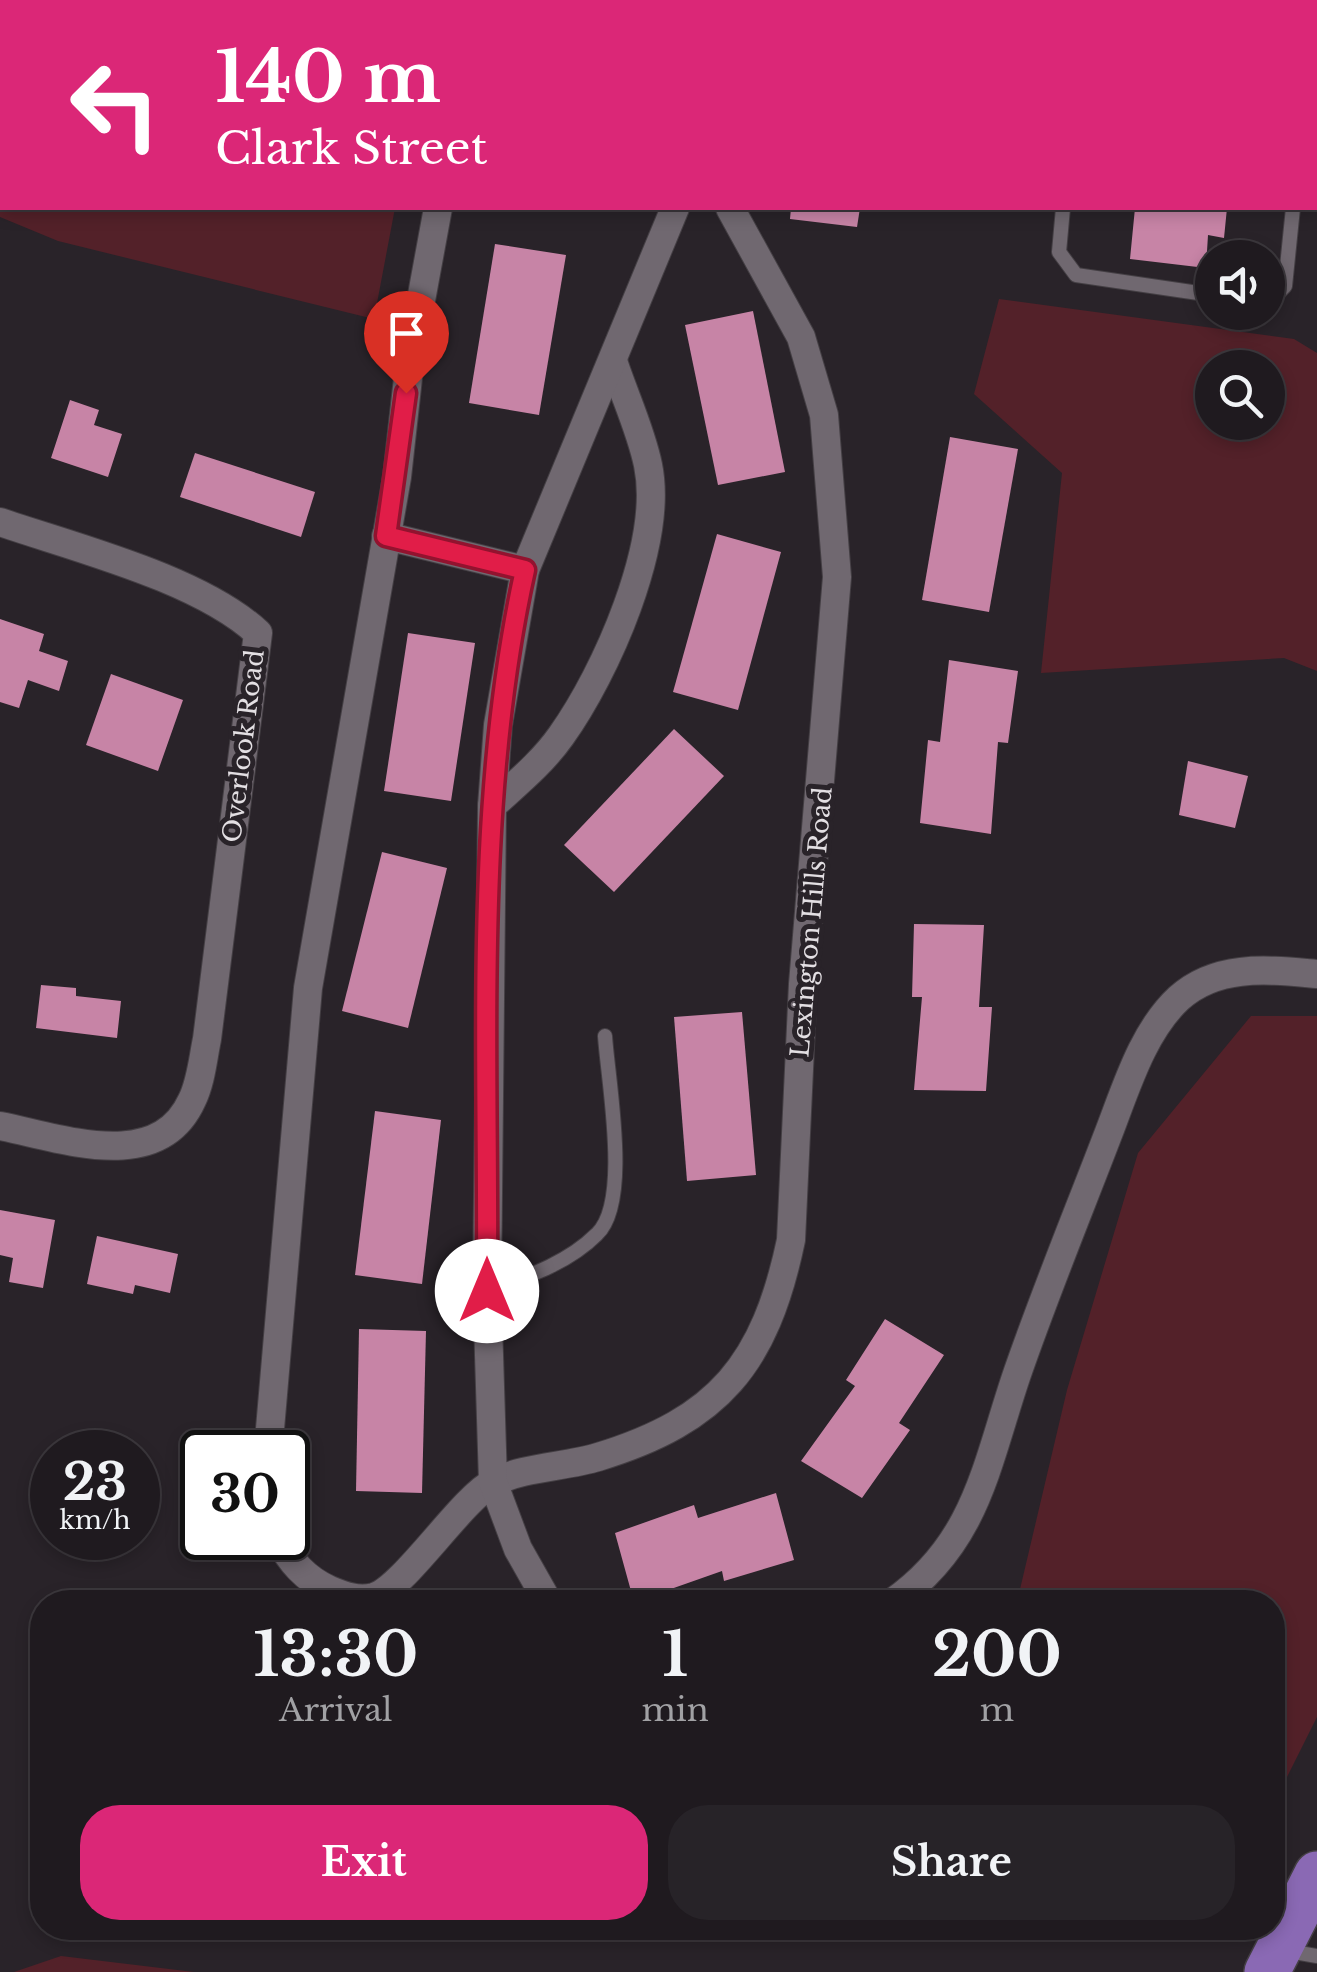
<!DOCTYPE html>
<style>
:root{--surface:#1f1a1f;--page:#272328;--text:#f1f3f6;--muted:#a1a1a4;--line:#3c383d;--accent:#db2777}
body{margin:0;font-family:"Libre Baskerville",serif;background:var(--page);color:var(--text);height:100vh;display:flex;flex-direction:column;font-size:38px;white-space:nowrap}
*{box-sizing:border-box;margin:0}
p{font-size:32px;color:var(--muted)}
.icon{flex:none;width:55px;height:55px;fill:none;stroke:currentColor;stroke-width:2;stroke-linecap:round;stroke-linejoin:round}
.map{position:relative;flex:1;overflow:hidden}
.details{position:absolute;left:30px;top:1590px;width:1255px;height:350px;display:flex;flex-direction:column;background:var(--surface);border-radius:40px;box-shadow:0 5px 15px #0003,0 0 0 2px var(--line)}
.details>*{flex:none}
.guide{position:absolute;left:0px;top:0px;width:1318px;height:210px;box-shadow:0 5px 15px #0003,0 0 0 2px var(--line);background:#db2777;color:#fff;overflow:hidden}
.controls{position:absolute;left:1195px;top:240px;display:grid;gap:20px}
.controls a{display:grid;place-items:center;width:90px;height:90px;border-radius:50%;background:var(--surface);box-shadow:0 5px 15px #0003,0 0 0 2px var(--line);font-size:50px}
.speed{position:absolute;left:30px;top:1430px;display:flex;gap:20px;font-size:50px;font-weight:700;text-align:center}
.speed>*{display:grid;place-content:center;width:130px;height:130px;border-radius:50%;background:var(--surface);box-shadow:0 5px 15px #0003,0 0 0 2px var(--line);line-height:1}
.speed small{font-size:25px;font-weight:400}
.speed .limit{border:5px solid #111;border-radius:15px;background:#fff;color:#111}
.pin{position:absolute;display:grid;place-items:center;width:85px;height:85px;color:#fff;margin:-102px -42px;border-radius:50% 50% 50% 0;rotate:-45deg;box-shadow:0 0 10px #0007}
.pin .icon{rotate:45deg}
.me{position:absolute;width:110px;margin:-55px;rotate:0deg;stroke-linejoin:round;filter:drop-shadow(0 0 8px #0008)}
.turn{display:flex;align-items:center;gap:35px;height:210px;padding:0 50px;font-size:45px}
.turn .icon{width:130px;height:130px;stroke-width:2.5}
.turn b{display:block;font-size:70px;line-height:85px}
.eta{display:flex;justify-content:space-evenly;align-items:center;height:170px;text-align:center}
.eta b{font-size:60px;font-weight:800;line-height:70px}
.button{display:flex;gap:20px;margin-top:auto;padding:20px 50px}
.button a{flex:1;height:115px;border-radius:40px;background:var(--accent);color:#fff;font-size:40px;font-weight:800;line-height:115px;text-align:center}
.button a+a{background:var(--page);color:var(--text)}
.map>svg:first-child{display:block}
.green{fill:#532129;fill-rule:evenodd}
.building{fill:#c784a6}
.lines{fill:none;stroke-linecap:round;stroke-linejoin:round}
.service-casing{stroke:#443f44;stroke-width:16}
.minor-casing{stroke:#443f44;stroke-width:30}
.primary-casing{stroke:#443f44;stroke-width:48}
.service{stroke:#706870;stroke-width:14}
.minor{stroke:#706870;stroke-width:28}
.primary{stroke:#8a69b4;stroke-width:45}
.route-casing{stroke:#92132f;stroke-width:25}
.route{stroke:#e11d48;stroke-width:18}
.labels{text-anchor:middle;stroke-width:10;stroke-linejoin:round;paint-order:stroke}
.street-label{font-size:25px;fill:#e3dfe3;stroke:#292329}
</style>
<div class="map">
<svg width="1317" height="1972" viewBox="0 0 1317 1972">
<rect width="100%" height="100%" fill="#292329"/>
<g class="green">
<path d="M0,0h433l-431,2v206h393l-21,111 -316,-78 -58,-24z"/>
<path d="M999,299l295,40 23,14v318l-33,-13 -243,15 21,-200 -88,-79zM1212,368h56v54h-56z"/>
<path d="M1251,1016h66v701l-44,88 -1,-203h-255l50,-212 71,-237z"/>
<path d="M61,1956l133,16h-180z"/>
</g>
<g class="building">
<path d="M791,208h69l-3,19 -67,-8z"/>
<path d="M1135,208h92l-3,30 -16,-3 -2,33 -76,-9z"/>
<path d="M495,244l71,11 -27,160 -70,-12z"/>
<path d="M753,311l32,161 -67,13 -33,-160z"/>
<path d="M70,400l29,10 -5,15 28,9 -14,43 -57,-19z"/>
<path d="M950,437l68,12 -29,163 -67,-12z"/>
<path d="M195,453l120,39 -14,45 -121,-40z"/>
<path d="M717,534l64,18 -43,158 -65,-18z"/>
<path d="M0,619l44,15 -5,17 29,10 -9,30 -31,-11 -9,28 -19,-6z"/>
<path d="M408,633l67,10 -24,158 -67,-10z"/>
<path d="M949,660l69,11 -10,72 -10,-1 -7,92 -71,-11 8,-83 12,2z"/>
<path d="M111,674l72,26 -25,71 -72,-26z"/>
<path d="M674,729l50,47 -110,116 -50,-47z"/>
<path d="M1188,761l60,15 -13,52 -56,-13z"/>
<path d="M382,852l65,16 -39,160 -66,-17z"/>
<path d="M914,924l70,1 -5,82h13l-6,84 -72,-1 8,-93h-10z"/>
<path d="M41,985l35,3v8l45,5 -4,37 -81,-10z"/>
<path d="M742,1012l14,163 -69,6 -13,-164z"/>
<path d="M375,1111l66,9 -19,164 -67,-9z"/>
<path d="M0,1210l55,10 -12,68 -34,-6 4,-24 -13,-3z"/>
<path d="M97,1236l81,18 -8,39 -35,-8 -2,9 -46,-10z"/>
<path d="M885,1319l59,36 -45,68 11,7 -48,68 -61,-37 54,-75 -9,-6z"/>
<path d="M359,1329l67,2 -4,162 -66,-2z"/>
<path d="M776,1493l18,67 -70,21 -2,-10 -88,31 -19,-69 79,-28 4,13z"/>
</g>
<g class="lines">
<g class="service-casing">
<g id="service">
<path d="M1084,2v-2"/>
<path d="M1314,2l1,-2"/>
<path d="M1063,208l-4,44 17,23 136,20"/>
<path d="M1268,303l17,-17 8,-78"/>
<path d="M487,1291c39,-14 80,-27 110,-57 34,-32 11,-152 8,-198"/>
<path d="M1283,1950l34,6"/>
</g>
</g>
<g class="minor-casing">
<g id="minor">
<path d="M476,2l1,-2"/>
<path d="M737,2v-2"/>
<path d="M0,522c76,26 200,57 258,111l-51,406c-4,19 -6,43 -15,61 -34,75 -130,38 -192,26"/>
<path d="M386,536l139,34"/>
<path d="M492,806c24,-22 50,-43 69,-70 45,-63 103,-193 87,-271 -7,-34 -23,-68 -34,-101"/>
<path d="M268,1452l40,-464 89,-511 13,-117 28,-152"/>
<path d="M278,1538c12,23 27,41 52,52 14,6 28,11 44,7 30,-9 88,-99 120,-115 30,-15 71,-15 104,-25 121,-37 167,-93 193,-217l12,-256 34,-407 -13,-162 -23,-78 -71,-129"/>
<path d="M548,1602l-30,-53 -25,-67 -6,-191 5,-485 6,-81 27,-155 150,-362"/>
<path d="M893,1602c84,-59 93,-137 124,-228 28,-81 61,-161 92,-242 17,-44 34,-101 70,-134 39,-35 91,-28 138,-24"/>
</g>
</g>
<g class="primary-casing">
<path id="primary" d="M1267,1972l50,-98"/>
</g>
<use href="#service" class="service"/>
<use href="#minor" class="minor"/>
<use href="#primary" class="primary"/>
</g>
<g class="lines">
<g class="route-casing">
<path id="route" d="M406,393l-20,143 139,34c-52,233 -36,483 -38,721"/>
</g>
<use href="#route" class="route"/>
</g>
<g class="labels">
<g class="street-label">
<text transform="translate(243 746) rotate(-83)" y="9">Overlook Road</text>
<text transform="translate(811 922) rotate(-85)" y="9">Lexington Hills Road</text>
</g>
</g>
</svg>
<div class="controls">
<a><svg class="icon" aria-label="sound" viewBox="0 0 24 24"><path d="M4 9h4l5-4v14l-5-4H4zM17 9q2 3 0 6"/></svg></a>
<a><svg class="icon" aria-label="search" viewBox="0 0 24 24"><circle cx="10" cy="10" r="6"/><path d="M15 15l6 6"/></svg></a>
</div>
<div class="speed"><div>23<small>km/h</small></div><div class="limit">30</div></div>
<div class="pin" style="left:406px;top:393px;background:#d93025"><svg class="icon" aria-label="arrive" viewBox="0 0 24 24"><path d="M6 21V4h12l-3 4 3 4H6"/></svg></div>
<svg class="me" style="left:487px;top:1291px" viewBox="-20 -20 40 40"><circle r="19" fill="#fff"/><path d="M0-13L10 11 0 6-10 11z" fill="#e11d48"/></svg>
<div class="guide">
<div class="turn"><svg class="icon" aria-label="left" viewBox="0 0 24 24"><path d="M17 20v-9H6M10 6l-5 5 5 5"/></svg><div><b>140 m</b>Clark Street</div></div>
</div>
<section class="details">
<div class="eta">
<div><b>13:30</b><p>Arrival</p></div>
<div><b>1</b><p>min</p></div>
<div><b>200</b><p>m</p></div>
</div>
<div class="button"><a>Exit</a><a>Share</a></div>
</section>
</div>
